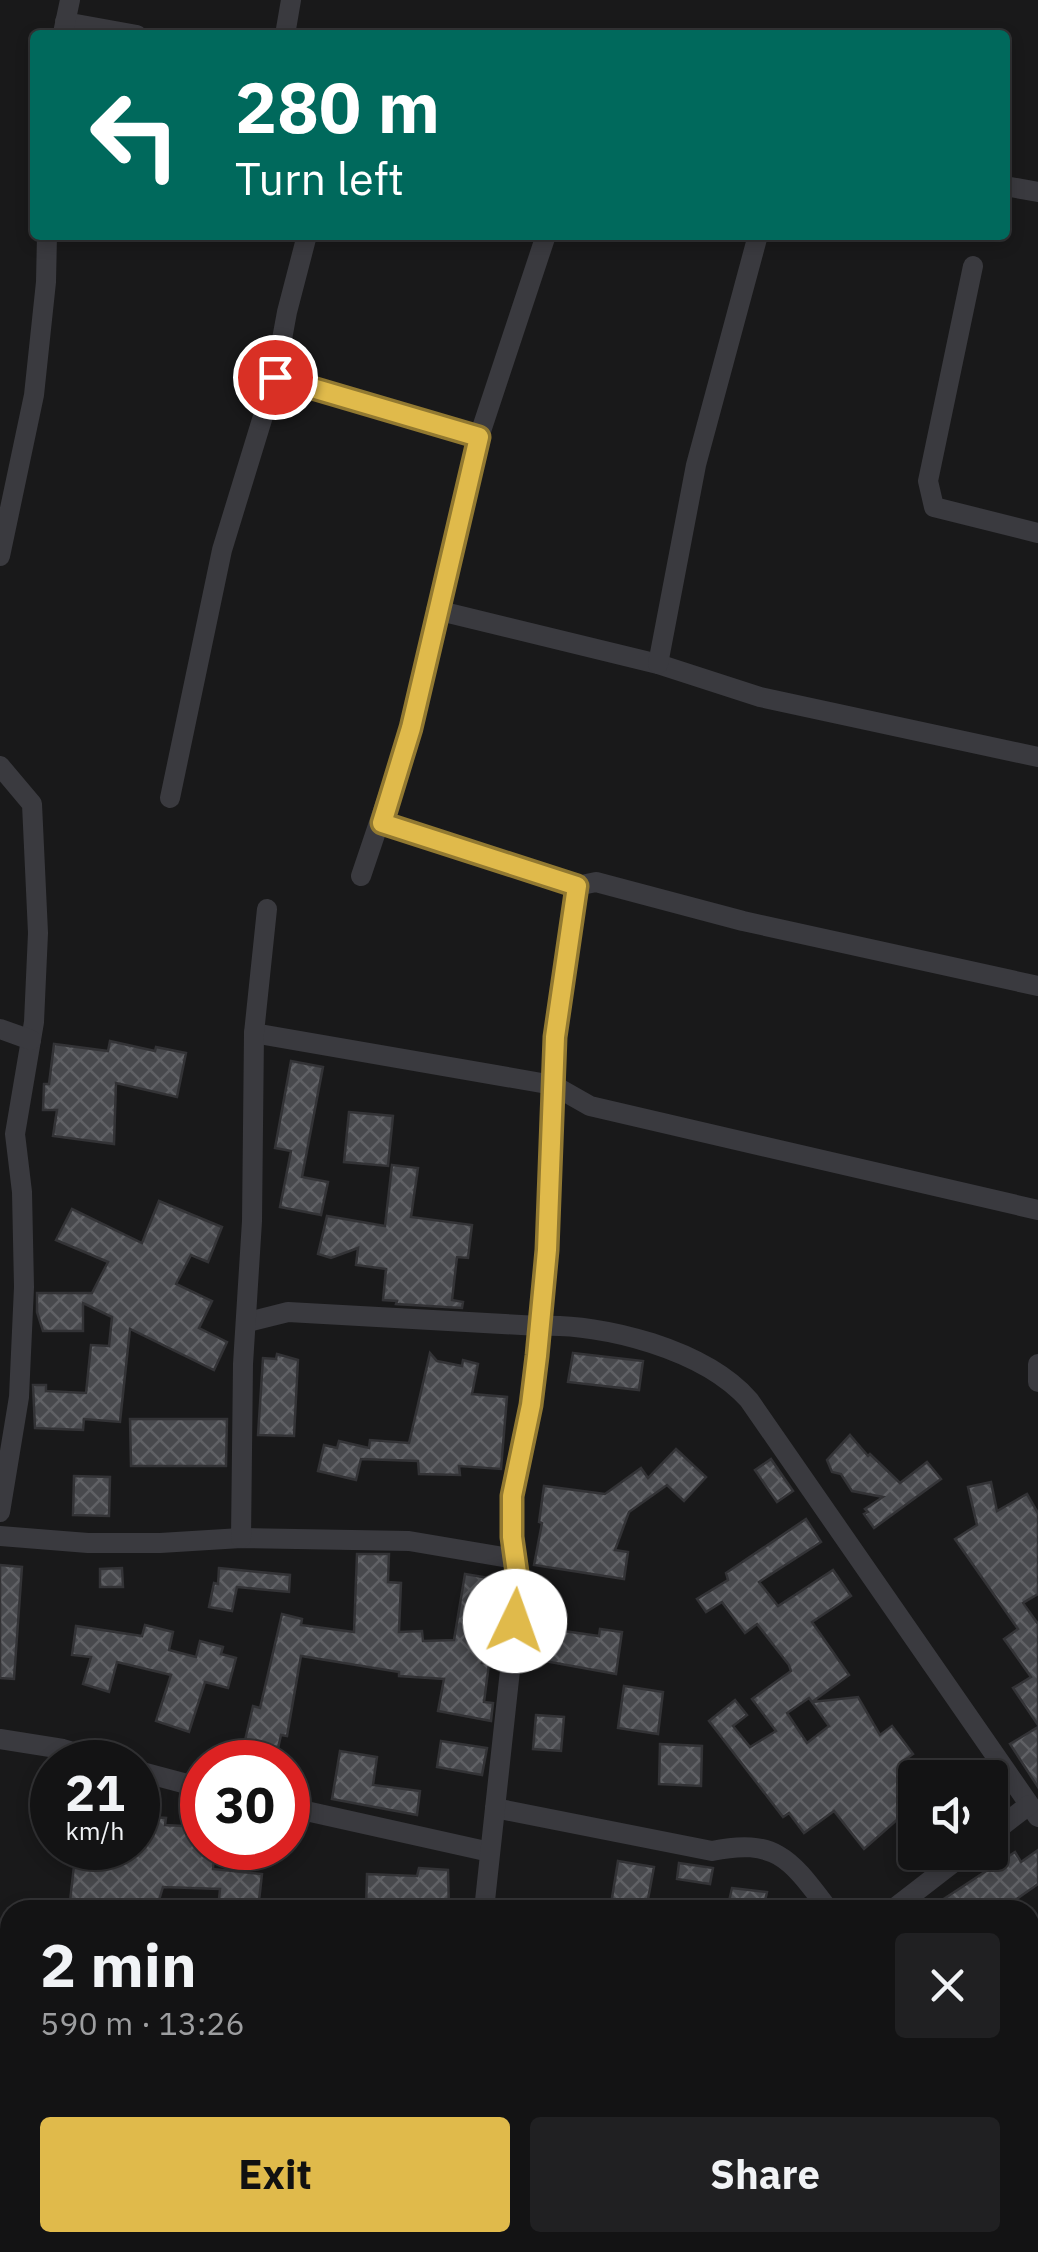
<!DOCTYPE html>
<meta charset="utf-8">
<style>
:root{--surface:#131314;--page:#202022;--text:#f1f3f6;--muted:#9d9ea0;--line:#323234;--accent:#e0ba4b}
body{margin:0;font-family:"IBM Plex Sans",sans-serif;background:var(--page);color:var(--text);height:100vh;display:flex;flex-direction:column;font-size:38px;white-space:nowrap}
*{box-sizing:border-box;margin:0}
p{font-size:32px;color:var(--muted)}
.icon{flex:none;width:55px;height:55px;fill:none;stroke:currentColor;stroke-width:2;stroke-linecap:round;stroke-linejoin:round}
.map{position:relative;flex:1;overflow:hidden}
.details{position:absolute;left:0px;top:1900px;width:1040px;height:352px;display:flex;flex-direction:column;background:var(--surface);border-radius:30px 30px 0 0;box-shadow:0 5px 15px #0003,0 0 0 2px var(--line)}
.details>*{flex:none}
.hud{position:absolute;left:30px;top:30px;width:980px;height:210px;border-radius:10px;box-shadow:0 5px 15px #0003,0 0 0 2px var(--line);background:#00695c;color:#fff;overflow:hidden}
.tools{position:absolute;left:898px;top:1760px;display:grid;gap:20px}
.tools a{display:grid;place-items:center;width:110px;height:110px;border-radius:10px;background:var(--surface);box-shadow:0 5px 15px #0003,0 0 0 2px var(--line);font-size:50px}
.speed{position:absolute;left:30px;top:1740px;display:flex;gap:20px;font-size:50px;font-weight:700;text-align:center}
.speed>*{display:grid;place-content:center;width:130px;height:130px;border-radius:50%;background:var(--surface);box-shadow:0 5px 15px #0003,0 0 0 2px var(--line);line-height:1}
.speed small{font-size:25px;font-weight:400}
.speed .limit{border:15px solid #d22;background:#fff;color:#111}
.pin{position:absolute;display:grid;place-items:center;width:85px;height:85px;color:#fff;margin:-42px;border:5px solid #fff;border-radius:50%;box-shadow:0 2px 10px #0007}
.me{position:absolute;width:110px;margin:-55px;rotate:3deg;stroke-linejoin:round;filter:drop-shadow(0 0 8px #0008)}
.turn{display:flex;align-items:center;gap:35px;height:210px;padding:0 40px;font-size:45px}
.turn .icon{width:130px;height:130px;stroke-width:2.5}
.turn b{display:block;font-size:70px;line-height:85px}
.round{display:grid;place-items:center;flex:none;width:105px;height:105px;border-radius:10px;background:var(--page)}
.head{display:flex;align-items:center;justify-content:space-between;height:170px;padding:0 40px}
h1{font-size:60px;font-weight:700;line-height:75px}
.action{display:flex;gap:20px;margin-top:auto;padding:20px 40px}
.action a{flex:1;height:115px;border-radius:10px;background:var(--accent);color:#111;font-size:40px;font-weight:700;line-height:115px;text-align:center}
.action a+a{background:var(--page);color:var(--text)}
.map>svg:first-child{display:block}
.building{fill:url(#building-cross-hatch);stroke:#333336;stroke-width:2.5}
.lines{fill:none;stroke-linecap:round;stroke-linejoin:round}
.service{stroke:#3a3a3f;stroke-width:10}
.minor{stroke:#3a3a3f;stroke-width:20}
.secondary{stroke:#48494f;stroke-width:28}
.route-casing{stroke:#927931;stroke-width:25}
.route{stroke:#e0ba4b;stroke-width:18}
</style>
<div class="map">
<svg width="1038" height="2252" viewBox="0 0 1038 2252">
<defs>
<pattern id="building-cross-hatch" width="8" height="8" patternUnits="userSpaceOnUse" patternTransform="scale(2.5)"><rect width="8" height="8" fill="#48494d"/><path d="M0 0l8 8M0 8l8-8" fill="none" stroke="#606165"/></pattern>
</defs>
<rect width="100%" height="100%" fill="#19191a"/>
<g class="building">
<path d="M110,1041l45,10 1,-4 30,6 -9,44 -61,-14 -2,61 -61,-8 4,-26h-14l1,-26h5l5,-40 54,7z"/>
<path d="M291,1061l32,6 -21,110 26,5 -7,33 -41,-8 11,-56 -16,-3z"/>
<path d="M349,1112l44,4 -5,50 -44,-4z"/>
<path d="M392,1165l26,3 -7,49 61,8 -4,33 -11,-1 -5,43 11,2 -1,6 -66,-4 1,-3 -14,-1 3,-31 -30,-4 2,-17 -27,10 -13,-4 9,-38 58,10z"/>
<path d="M159,1201l63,26 -14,35 -17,-7 -15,29 36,17 -13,27 28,14 -13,28 -84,-41 -10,93 -36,-3 -1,11 -48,-2 -2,-43h13v6l40,2 5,-48 18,1 3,-29 -29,-14v28h-40l-6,-19v-19h55l16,-31 -52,-22 16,-31 70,34z"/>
<path d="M430,1353l7,8 25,5 1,-6 15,4 -6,30 35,3 -6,72 -42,-3 1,9 -41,-1 -1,-13 -57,-2 -5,21 -38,-9 6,-26 13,3 2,-7 30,7 1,-8 39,3z"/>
<path d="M573,1353l70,8 -4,29 -71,-8z"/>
<path d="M277,1354l21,6 -4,76 -36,-1 5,-77 13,1z"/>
<path d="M130,1419h97l-1,47h-95z"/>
<path d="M850,1435l18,21 2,-2 30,29 27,-21 14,17 -67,49 -10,-14 4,-2 -3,-3 18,-12 -31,-6 -11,-17 -9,-2 -5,-12z"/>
<path d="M676,1449l30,28 -22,24 -17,-16 -38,27 -14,38 13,2 -4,27 -90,-14 8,-42 -3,-1 5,-36 61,8 36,-26 7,10z"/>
<path d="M771,1459l22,32 -16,11 -22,-32z"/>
<path d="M74,1476l36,1 -1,39 -36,-1z"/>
<path d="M991,1482l6,29 30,-17 11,19v81l-15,9 15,21v101l-25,-37 18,-11 -27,-38 14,-10 -63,-90 22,-14 -9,-38z"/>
<path d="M806,1519l15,23 -62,40 19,24 55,-36 18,26 -39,26 37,53 -37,27 -3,-4 -22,15 20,30 22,-17 -17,-24 46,-5 22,38 12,-9 21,28 -7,5 9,12v33l-51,45 -30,-38 -30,22 -15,-20 -6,4 -74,-96 26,-21 12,15 -14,11 17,21 26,-16 -24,-32 39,-28 -2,-6 -32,-41 -12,9 -23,-31 -16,10 -9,-13 31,-19 -2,-7z"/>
<path d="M357,1554h32l-1,28 13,1 -2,49 23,-1 1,10 31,-1 11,-66 30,5 -13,84 7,1 -5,38 9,1 -2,18 -53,-10 6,-32 -45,-3v-4l-98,-16 -14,80 -6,-1 -6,27h-35l13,-56 7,2 22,-94 20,5 -1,6 53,7z"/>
<path d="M0,1565l22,2 -8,112 -14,-1z"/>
<path d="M122,1568l1,19h-23v-18z"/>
<path d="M219,1568l71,7 -1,17 -52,-5 -5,24 -23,-4 5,-24 4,1z"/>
<path d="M145,1625l28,7 -4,18 27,7 4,-16 23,6 -2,7 15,4 -8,30 -23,-6 -16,50 -33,-11 15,-46 -54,-13 -8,30 -26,-8 8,-27 -19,-2 4,-29 66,10z"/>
<path d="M543,1628l56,8 1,-7 22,3 -6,42 -77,-14z"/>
<path d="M624,1686l39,6 -5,42 -40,-6z"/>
<path d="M536,1715l28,2 -3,34 -28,-2z"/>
<path d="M1038,1727v60l-28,-43z"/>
<path d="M441,1741l46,7 -5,27 -45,-8z"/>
<path d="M660,1744l42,2 -1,40 -42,-2z"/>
<path d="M340,1751l37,6 -4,28 47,6 -3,24 -85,-16z"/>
<path d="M138,1816l28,2 -1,7 37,2v21h12l-1,21 49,5 -4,36h-40l2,-21 -57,-2 -7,23h-87l7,-62 53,9 1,-9h8z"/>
<path d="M1038,1850v34l-37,26h-74l88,-58 6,10z"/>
<path d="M618,1861l36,6 -8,43h-36z"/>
<path d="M679,1863l34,5 -3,16 -33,-5z"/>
<path d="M419,1868l29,2 1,40h-83l1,-36 50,2z"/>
<path d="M732,1888l35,4 -4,18h-36z"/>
</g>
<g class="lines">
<g class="service">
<path d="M510,2242l2,5 18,4 9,-9"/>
<path d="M789,2242l34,10"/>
</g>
<g class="minor">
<path d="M65,22l72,13"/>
<path d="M63,33l7,-33"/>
<path d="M285,35l6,-35"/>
<path d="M1005,186l33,6"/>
<path d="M973,266l-45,215 6,26 104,26"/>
<path d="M275,377l204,60"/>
<path d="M0,556l34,-161 12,-113 1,-47"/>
<path d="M436,610l222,54 102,33 278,60"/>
<path d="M658,664l38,-199 62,-230"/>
<path d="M0,766l32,38 6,129 -4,89 -19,112 7,58 2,95 -5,110 -19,115"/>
<path d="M170,798l52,-248 53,-173 12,-65 20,-77"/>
<path d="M382,823l195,63 19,-4 147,39 295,65"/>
<path d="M361,876l50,-148 68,-291 67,-202"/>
<path d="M0,1029l31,11"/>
<path d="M254,1033l299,52 37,21 448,104"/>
<path d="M248,1322l40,-10 251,14c65,-3 166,24 210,74l289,417"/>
<path d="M1038,1364v18"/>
<path d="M0,1536l88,7h72l81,-5 168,3 106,18"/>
<path d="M241,1538l2,-174 9,-143 2,-188 13,-124"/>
<path d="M0,1739l63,10 44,13"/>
<path d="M138,1771l64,17"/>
<path d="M288,1807l202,45"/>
<path d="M495,1808l217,43c66,-14 80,11 117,59"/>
<path d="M990,1835l39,-30"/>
<path d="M484,1910l35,-323 -8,-50 1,-41 19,-91 6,-48 10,-107 8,-213 22,-151"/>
<path d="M892,1910l75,-58"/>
<path d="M394,2252l3,-10"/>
<path d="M851,2252l5,-10"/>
</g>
<g class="secondary">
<path d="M0,2015h10"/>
<path d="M978,2242l21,10"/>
</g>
</g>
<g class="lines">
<g class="route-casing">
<path id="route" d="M275,377l204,60 -68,291 -29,95 195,63 -22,151 -8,213 -10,106 -6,49 -19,91v41l7,50 -4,34"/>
</g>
<use href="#route" class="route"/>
</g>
</svg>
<div class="tools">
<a><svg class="icon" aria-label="sound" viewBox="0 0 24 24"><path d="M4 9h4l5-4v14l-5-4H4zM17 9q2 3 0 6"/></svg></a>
</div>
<div class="speed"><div>21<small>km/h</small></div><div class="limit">30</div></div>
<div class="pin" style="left:275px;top:377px;background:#d93025"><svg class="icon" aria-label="arrive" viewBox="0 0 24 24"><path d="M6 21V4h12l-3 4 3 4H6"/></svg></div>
<svg class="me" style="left:515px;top:1621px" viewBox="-20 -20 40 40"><circle r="19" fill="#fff"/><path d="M0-13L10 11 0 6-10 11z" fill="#e0ba4b"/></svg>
<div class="hud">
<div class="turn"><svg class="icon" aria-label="left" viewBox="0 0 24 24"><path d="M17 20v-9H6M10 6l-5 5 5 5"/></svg><div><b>280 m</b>Turn left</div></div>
</div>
<section class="details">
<div class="head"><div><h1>2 min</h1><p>590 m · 13:26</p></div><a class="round"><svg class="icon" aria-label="close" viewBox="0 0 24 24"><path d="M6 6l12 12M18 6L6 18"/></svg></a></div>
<div class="action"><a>Exit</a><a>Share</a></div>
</section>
</div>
